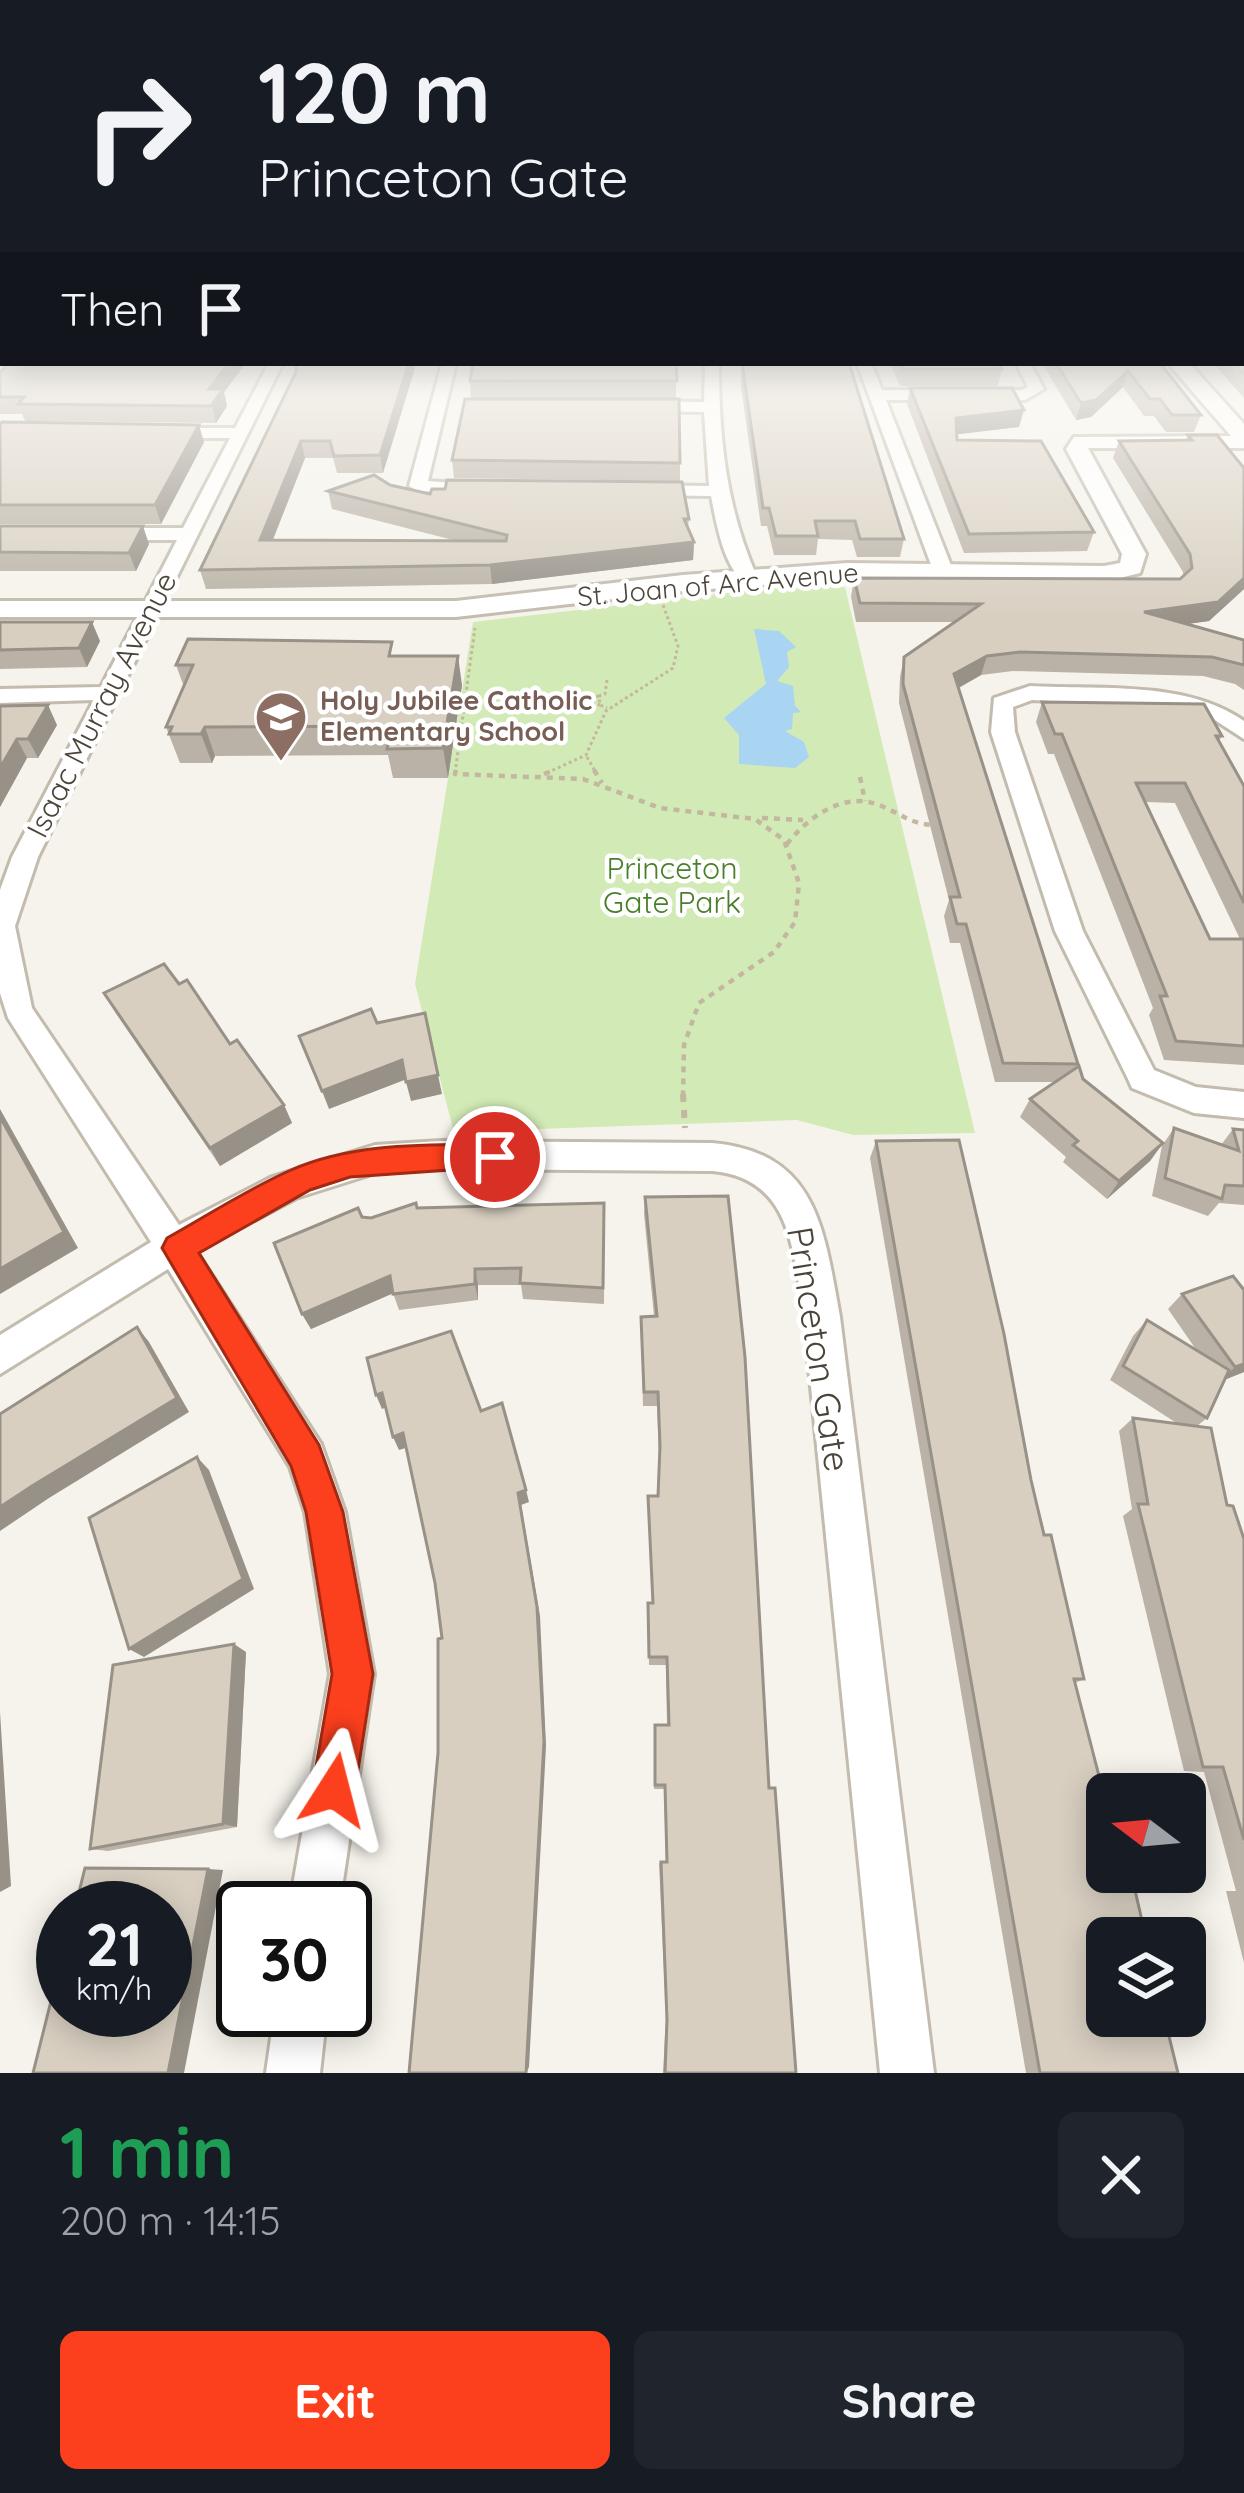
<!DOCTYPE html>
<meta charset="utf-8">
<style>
:root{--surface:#171b24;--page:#20242c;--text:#f1f3f6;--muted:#9ea1a6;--accent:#fc3f1d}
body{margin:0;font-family:Quicksand,sans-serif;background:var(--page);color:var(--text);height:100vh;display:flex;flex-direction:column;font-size:45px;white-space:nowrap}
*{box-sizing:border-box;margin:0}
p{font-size:39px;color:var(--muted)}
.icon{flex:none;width:66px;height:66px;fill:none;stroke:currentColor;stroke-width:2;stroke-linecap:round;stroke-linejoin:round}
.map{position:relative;height:2073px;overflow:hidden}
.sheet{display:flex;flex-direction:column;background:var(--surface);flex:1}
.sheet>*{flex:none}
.guide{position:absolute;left:0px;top:0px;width:1245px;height:366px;box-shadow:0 6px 30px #0003;background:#171b24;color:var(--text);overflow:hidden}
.needle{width:78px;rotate:286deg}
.fabs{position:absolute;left:1086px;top:1773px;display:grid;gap:24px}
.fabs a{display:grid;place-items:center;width:120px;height:120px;border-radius:18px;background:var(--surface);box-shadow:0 6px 30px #0003;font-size:60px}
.speed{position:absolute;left:36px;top:1881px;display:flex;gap:24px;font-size:60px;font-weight:700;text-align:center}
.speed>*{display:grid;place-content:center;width:156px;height:156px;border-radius:50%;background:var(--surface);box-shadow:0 6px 30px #0003;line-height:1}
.speed small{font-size:30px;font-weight:400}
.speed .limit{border:6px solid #111;border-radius:18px;background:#fff;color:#111}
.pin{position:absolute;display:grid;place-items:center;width:102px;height:102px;color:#fff;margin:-51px;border:6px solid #fff;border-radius:50%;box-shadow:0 3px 12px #0007}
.me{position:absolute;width:132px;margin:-66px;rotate:9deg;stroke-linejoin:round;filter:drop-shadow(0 0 9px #0008)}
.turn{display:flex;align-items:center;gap:42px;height:252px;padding:0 60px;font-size:54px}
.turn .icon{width:156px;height:156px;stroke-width:2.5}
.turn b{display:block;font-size:84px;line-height:102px}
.then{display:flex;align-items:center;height:114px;padding:0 60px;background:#0003;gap:24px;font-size:45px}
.round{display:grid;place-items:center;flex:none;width:126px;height:126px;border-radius:18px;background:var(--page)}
.headline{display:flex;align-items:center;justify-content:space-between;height:204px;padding:0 60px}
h1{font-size:72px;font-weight:700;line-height:90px;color:#1e9e55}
.primary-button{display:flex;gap:24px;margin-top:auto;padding:24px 60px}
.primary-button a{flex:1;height:138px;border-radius:18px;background:var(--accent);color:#fff;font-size:48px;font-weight:700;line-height:138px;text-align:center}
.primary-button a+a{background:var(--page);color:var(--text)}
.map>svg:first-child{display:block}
.green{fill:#d2eab5}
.water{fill:#a9d4f2}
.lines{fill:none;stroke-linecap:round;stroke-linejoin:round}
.minor-casing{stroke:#c2bbae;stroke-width:6}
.tertiary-casing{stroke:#c2bbae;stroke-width:6}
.secondary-casing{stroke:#d6c79b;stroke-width:6}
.path-far2{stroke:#c4b79f;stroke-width:3;stroke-dasharray:3 3;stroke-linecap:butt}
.path-far1{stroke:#c4b79f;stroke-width:4.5;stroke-dasharray:6 6;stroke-linecap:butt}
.path{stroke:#c4b79f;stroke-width:6;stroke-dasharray:8 8;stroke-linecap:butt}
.minor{fill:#fff;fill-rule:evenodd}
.tertiary{fill:#fff;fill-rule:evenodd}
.secondary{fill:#fff3cd;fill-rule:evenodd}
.wall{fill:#bab2a6;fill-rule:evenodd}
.shaded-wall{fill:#979187}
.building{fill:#d8cfc1;stroke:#979187;stroke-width:3}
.route{fill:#fc3f1d;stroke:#a42913;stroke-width:3}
.labels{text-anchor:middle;stroke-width:9;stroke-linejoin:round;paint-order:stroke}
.far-street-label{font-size:27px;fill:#4b4439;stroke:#fff}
.far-education-label{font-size:27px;font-weight:bold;fill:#785e54;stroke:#fff;text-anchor:start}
.street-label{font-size:30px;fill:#4b4439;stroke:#fff}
.park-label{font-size:30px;fill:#4a7f2a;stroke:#fff}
.near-street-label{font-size:36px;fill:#4b4439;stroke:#fff}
</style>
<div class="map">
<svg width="1244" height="2073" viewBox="0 0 1244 2073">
<rect width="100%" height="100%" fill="#f6f3ec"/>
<path class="green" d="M845,587l130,546 -122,2 -56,-15 -343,12 -39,-148 58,-362 298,-34z"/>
<path class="water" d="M754,629l25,2 17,16 -9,5 2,15 -12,14 16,5 2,20 6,6 -8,1 -1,16 -7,2 19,11 5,15 -14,11 -56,-4v-29l-15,-17 42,-34z"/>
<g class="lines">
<g class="minor-casing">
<g id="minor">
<path d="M269,363h14l-245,494 -23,69 17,82 147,217 93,-48 103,-32 66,-4 271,2c105,9 112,86 128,174l94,756h-54l-76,-756c-11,-66 -12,-139 -92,-146l-271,-2 -66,4 -79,25 -100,53 125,193 24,68 29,162 -35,234h-50l41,-234 -25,-162 -15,-45 -122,-198 -168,105v-39l151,-93 -143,-224 -8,-25v-103l12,-33 82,-157 -94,3v-14l101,-2 76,-147h-69l-9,-6 9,-6h75l47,-90h-70l-8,-5 8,-5h75z"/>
<path d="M442,363h14l-28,118 53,4 9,5 -3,4 -69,-3 -9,-5z"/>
<path d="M705,363h14c0,76 7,144 38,214l-10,6c-23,-12 -31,-61 -36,-87l-68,-1 -9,-5 9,-5 66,1 -5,-74 -65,-1 -8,-5 8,-5 65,1z"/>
<path d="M857,363h14l11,27h140l6,-3 -12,-24h14l14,26 -19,11h-139l68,173 -3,4 -17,-4z"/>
<path d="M1030,686c69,4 156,-6 214,35v18l-40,-26 -30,-5 -142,-8 -19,7 2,25 68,199 71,139 42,17 48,5v26l-50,-5 -62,-25 -4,-9 -73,-148 -64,-199 3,-34z"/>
<path d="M275,2010h52l-7,63h-54z"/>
</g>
</g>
<g class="tertiary-casing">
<path id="tertiary" d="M1168,363h21l55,61v24h-156l58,106 -6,19 -36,9 -257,-3 -164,12 -227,26h-456v-16h456l227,-26 164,-12 257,3 16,-3 2,-9 -56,-105 8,-12 157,-1z"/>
</g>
<g class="secondary-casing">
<path id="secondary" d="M3,343v14l-3,1v-14z"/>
</g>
<g class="path-far2">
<path d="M607,680l-2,14 -6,2 1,9 7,3"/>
<path d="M599,696l-15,5 16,4"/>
<path d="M571,713l15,-8"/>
<path d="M587,757l9,16"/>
<path d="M455,773l20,-145"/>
<path d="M547,773l39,-18 20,-44 67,-43 5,-22 -15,-41"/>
</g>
<g class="path-far1">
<path d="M456,770l-1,4 128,5 77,29 95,11 29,21 15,43 -4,39 -21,30 -75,51 -15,42 -1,52"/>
<path d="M594,770l8,13"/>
<path d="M544,774l10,-4"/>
<path d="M860,777l5,24"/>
<path d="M762,818l41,2"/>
<path d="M787,844c21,-27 57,-53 92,-39 21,8 31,19 54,20"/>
</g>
<path class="path" d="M683,1094l2,34"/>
<use href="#minor" class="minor"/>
<use href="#tertiary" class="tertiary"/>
<use href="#secondary" class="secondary"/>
</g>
<g class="wall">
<path d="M1244,332v66l-31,-35h29z"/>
<path d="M9,363h237l-22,29 3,14 -11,17 -191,-2 -3,-7h-22v-41z"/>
<path d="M296,363h119l-1,8 -31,102h-46l-4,-15h-28l-32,82 184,1 -125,-32 -4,-18 62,-6 40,9 259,25 -1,8 6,15 -1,18 -201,24 -286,5 -6,-19 96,-198z"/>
<path d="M676,363v35h-205l-1,-17z"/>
<path d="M742,363l162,176 -4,18h-43l-5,-17 -34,-1 -2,16h-42l-7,-29h-6l-20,-139z"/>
<path d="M890,363h109l3,6 -4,17h-98z"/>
<path d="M1042,363h118l41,52 -7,17h-28l-12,-16h-10l-21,-29 -32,30 -15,3z"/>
<path d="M910,388l109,39 -62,7v6l137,92 -7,19 -123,2 -57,-149z"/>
<path d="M0,425l204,17 -43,82h-161z"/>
<path d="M1188,435l56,33v121l-35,32 -22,3 57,16v50l-9,-6 -32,-8 -190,-5 -32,4 -22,13 119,376 -1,3 6,12 80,64 -13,18 -43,38 -44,-37 3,-5 -46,-40 10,-18 24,-17h-59l-35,-139h-10l-6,-27 5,-16 -50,-197 1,-26 4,-20 50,-35h-98l-5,-25 3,-19 326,1 3,-3v-4l-70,-114 6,-17h66z"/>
<path d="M452,460l228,3v18l-226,-3z"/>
<path d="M0,526l149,18 -13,27h-136z"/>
<path d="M0,622l100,19 -13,26 -87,2z"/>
<path d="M395,656l67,29 -14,93h-55l-5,-23 -173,1 -3,7h-32l-14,-36 18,-40 -8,-22z"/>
<path d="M1042,702l180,34 -3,5 25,45v279l-80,-5 -15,-45 4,-7 -99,-254h-6l-12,-32zM1146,802l29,1 65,136h-30z"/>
<path d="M0,706l57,19 -19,33h-11l-27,49z"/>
<path d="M179,984l105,121 8,18 -72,43 -105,-154 -11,-19z"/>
<path d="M1174,1128l47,17 12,-16 11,1v75l-25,-2 -11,13 -56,-20 10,-50z"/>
<path d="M876,1141l155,339 53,199 -9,4 103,390h-152l-156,-915z"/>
<path d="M645,1197l124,591 27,285h-133l3,-57 -7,-153 7,-1 -2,-73h-10v-58l1,-6h12l-1,-60h-17l-1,-53v-9h4l-4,-95v-12h9l2,-38 -2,-52h-14l-2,-89 13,-1 -10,-102z"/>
<path d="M604,1203v101l-81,-5 -2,-14h-43v15l-79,10 -6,-17 -82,36 -9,-15 60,-97 9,1 46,-10z"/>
<path d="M1182,1294l62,78 -20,8 -17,38 -10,8 30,79 17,34v424l-18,-72h10l-32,-119 -20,-1 -61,-255 9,-7 -13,-78 14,-13 45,6 -68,-44 23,-44 14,-16 50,31 -29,-42z"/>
<path d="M246,1652l-9,175 -129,24 -18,-2z"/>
</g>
<g class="shaded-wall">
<path d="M229,363h17l-22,29 3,14 -11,17 -7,-34z"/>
<path d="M409,363h6l-1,8 -31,102 -3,-18z"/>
<path d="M1128,371l-5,16 -32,30 -15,3 5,-17z"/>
<path d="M1024,410l-5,17 -67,8 4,-17z"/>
<path d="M199,425l5,17 -43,82 -6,-19z"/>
<path d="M301,441l4,17 -40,101 -5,-19z"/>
<path d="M143,526l6,18 -13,27 -7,-18z"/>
<path d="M694,542l-1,18 -201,24 -2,-19z"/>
<path d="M1244,578v11l-35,32 -73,10 8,-19z"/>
<path d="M92,622l8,19 -13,26 -8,-19z"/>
<path d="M458,656l4,29 -14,93 -5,-30z"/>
<path d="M987,656l-6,19 -32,18 5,-19z"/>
<path d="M48,705l9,20 -19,33 -10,-19z"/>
<path d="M205,727l10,29 -3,7 -11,-29z"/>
<path d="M17,739l10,19 -27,49v-39z"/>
<path d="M402,1060l5,19 -78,30 -7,-18z"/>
<path d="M438,1075l4,19 -31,7 -5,-19z"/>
<path d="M284,1105l8,18 -72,43 -10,-18z"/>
<path d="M0,1109l78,139 -78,46z"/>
<path d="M1163,1143l-13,18 -43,38 12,-18z"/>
<path d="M475,1269l3,16v15l-3,-16z"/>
<path d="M390,1276l6,16 -85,37 -9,-15z"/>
<path d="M137,1327l12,15 40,70 -140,86 -49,33v-24z"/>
<path d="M1244,1364v8l-25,10 16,-15z"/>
<path d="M382,1393l7,13 -7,3 -6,-14z"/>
<path d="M403,1433l6,14 -10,3 -6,-13z"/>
<path d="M197,1457l12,13 45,119 -110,68 -15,-8z"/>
<path d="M526,1490l3,12 -8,3 19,111 6,130 -17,321 -3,6 -8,-580z"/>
<path d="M234,1644l12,8 -9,175 -14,-3z"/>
<path d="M0,1712l11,174 -11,6z"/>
<path d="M208,1869l15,1 -39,203h-16z"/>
</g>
<g class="building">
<path d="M1242,332h2v42l-10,-11h8z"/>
<path d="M9,363h220l-20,26h14l-12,17 -193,-2 6,-7h-24v-24z"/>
<path d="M296,363h113l-29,92 -46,1 -4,-15h-29l-41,99 246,1 1,-6 -179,-44 46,-16 16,10 40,9 2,-5h13l2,-9 235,2 7,37h-5l10,23 -204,23 -290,5 96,-198z"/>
<path d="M473,363h203l1,18h-207z"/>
<path d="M742,363h107l55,176h-44l-5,-18h-40l3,15h-42l-7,-28h-6z"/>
<path d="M900,363h99l3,6h-99z"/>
<path d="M1056,363h104l41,52h-29l-12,-16h-10l-22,-28 -32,29 -15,3z"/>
<path d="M910,388h102l12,22 -68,8 1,22 84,1 53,91 -125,2z"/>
<path d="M465,399h214l1,64 -228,-3z"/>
<path d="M2,422l197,3 -44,80h-155v-80z"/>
<path d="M1188,435h29l27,33v110l-26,24 -74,10 100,28v25l-32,-8 -192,-5 -33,4 -33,18 124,390 -75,-1 -37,-139h-9l-7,-27h10l-57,-213 1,-27 77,-53 -121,-1 -6,-25 326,1 12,-11 -2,-14 -71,-113 73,-1z"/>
<path d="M0,526h143l-14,27 -129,-1z"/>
<path d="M0,622h92l-13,26 -79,2z"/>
<path d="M188,639l204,3 -3,14h69l-15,92 -56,1 5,-23 -187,1 -4,7h-32l3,-7h-6l27,-62h-17z"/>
<path d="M1042,702l162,2 18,32h-6l28,50v117l-59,-120h-49l74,156h34v107l-68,-5 -16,-45h7l-105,-262h-7z"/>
<path d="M48,705l-20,34h-11l-17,29v-62z"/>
<path d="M164,964l15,20 8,-4 43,64 7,-4 47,65 -74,43 -106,-155z"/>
<path d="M371,1009l6,14 48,-10 13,62 -32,7 -4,-22 -80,31 -23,-55z"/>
<path d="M1079,1066l4,13 80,64 -44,38 -46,-36 5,-4 -48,-42z"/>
<path d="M0,1117l64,115 -64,37z"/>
<path d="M1174,1128l65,23 -6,-22 11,1v56l-19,-1 -3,14 -57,-21z"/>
<path d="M959,1140l45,194 27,146 13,55h7l33,144h-10l33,128v65l24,1 15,65h-39v78h57l14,57h-138l-164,-932z"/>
<path d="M728,1196l17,161 24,431h6l21,285h-131l2,-53 -6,-158h6l-2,-77h-10v-60h14l-2,-68h-18l-1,-54h5l-5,-107h10l2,-50 -2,-54h-14l-3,-75 16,-1 -12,-119z"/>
<path d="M416,1203l1,5 187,-5 -1,85 -83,-5 1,-15 -46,1v15l-82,10 -3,-18 -88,38 -28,-71 84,-35 4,9 9,1z"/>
<path d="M1233,1276l11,14v74l-9,3 -53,-73z"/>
<path d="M1147,1320l82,50 -22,48 -84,-52z"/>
<path d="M137,1327l40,71 -145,88 -32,21v-93z"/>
<path d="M451,1331l30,80 21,-8 24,87 -8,3 19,114 7,134 -18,332h-117l29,-320v-114l4,-1 -7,-55 -32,-150 -10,4 -11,-44 -6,2 -9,-37z"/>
<path d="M1133,1418l78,10 16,77 6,1 11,33v301l-21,-73h-20l-65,-263h10z"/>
<path d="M197,1457l46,122 -114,70 -40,-131z"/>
<path d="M234,1644l-11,180 -133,25 23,-184z"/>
<path d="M85,1868l123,1 -40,204h-135l30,-120v57h102v-102h-90z"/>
</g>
<linearGradient id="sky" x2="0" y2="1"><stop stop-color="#8fc1ec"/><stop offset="0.53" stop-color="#fbfaf6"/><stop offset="1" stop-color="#fbfaf6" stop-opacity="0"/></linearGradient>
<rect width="1244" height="622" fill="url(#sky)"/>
<path class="route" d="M495,1144l11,4 4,9 -4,9 -156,11 -40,13 -111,63 120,192 24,67 30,162 -18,116 -6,15 -15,6 -16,-6 -6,-15 20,-116 -26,-162 -15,-46 -129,-218 5,-10c41,-23 81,-49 124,-68 64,-28 136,-25 204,-26z"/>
<defs>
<g id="school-pin" transform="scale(2.7)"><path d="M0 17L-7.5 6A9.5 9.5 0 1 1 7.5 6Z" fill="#8d6e63" stroke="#fff"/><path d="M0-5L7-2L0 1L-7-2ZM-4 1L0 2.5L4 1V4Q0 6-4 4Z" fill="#fff"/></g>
</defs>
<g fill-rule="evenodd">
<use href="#school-pin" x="281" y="717"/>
</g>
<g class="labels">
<g class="far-street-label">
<text transform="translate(718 585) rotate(-5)" y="9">St. Joan of Arc Avenue</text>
</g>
<g class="far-education-label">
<text x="320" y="710">Holy Jubilee Catholic<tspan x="320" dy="31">Elementary School</tspan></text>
</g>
<g class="street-label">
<text transform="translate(102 705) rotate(-63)" y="10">Isaac Murray Avenue</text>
</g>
<g class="park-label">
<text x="672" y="879">Princeton<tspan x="672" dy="34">Gate Park</tspan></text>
</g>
<g class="near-street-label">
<text transform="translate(819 1349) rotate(81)" y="13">Princeton Gate</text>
</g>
</g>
</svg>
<div class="fabs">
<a><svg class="needle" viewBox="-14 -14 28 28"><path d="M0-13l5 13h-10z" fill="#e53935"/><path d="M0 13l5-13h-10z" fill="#9ea1a6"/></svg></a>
<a><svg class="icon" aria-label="layers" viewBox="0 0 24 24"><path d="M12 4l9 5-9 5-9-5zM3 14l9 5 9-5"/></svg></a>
</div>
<div class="speed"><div>21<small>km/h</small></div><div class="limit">30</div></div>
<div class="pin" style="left:495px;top:1157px;background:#d93025"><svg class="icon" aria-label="arrive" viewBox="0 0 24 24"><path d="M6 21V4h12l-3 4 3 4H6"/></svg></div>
<svg class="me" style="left:334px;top:1790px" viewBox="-20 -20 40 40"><path d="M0-17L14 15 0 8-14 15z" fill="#fc3f1d" stroke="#fff" stroke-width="4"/></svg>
<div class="guide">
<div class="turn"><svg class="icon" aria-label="right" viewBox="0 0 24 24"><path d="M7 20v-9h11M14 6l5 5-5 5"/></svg><div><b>120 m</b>Princeton Gate</div></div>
<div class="then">Then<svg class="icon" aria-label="arrive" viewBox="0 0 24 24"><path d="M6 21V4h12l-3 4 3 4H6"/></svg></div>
</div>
</div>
<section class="sheet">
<div class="headline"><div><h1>1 min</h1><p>200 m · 14:15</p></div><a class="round"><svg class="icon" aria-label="close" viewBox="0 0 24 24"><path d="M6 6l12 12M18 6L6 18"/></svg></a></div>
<div class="primary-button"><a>Exit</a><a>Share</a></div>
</section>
